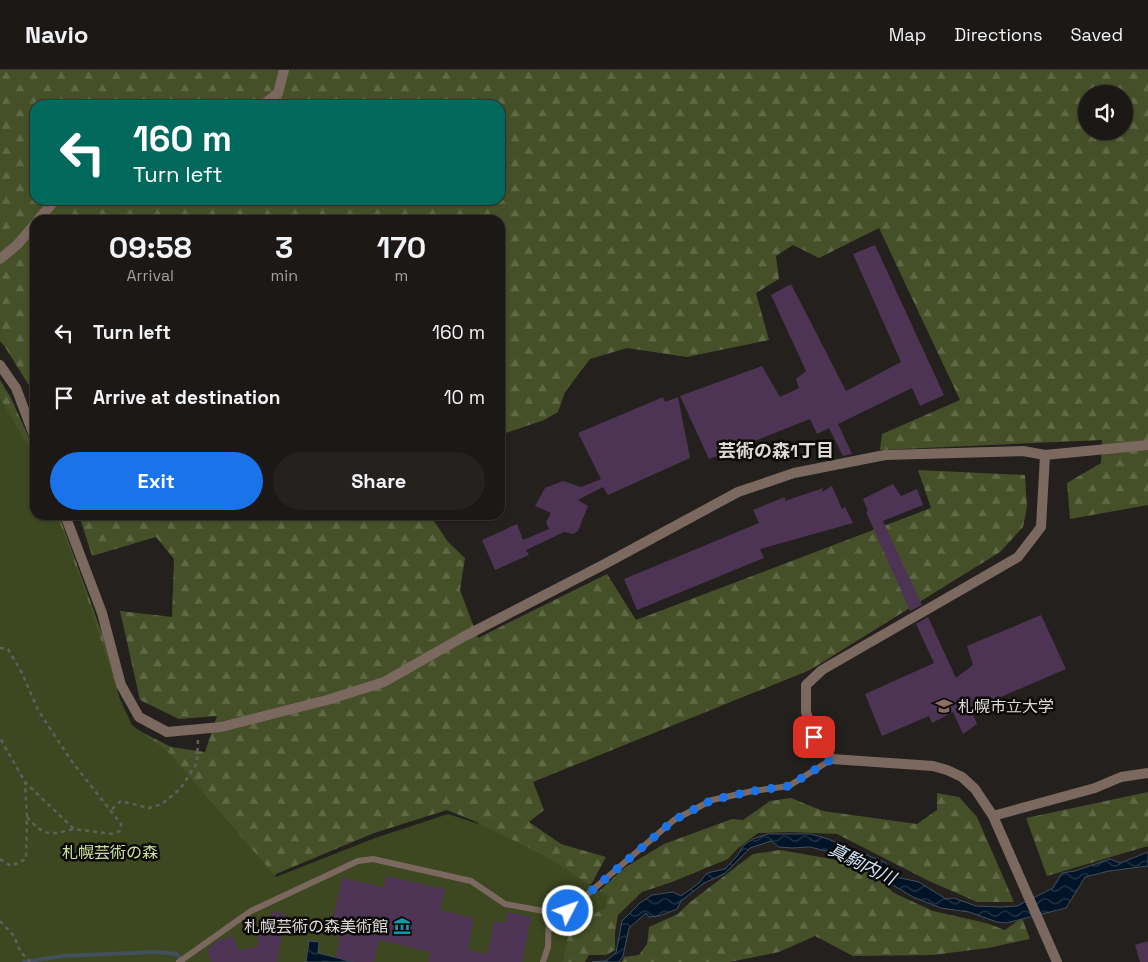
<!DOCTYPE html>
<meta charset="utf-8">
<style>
:root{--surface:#1b1816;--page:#24211f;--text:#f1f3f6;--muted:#a0a0a1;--line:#393735;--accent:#1a73e8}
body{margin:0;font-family:"Space Grotesk","Noto Sans JP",sans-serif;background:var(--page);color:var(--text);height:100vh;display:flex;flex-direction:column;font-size:19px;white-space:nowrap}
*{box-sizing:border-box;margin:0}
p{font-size:16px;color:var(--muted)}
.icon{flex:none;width:28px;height:28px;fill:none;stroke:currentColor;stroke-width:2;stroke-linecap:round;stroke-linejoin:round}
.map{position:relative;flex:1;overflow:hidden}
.sheet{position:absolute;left:30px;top:145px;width:475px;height:305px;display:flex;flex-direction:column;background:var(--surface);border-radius:15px;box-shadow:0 1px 4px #0004,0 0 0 1px var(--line)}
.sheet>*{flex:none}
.top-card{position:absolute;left:30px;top:30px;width:475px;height:105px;border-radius:15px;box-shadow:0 1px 4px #0004,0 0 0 1px var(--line);background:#00695c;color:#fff;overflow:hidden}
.controls{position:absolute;left:1078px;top:15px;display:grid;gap:10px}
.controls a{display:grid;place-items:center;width:55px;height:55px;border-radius:50%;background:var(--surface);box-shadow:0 1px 4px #0004,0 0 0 1px var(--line);font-size:25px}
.pin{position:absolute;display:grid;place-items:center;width:42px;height:42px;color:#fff;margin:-21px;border-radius:10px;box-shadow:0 2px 8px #0006}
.me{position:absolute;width:55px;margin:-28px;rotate:49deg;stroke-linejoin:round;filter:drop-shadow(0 0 4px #0008)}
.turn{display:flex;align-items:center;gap:18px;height:105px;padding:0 20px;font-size:22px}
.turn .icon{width:65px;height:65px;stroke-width:2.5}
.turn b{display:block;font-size:35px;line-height:42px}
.eta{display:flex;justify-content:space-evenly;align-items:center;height:85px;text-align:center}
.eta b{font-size:30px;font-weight:600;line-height:35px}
.primary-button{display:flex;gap:10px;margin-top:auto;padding:10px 20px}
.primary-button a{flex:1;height:58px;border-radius:30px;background:var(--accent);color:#fff;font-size:20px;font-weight:600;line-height:58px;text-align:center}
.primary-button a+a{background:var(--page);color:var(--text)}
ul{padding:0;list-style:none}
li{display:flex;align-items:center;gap:15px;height:65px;padding:0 20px}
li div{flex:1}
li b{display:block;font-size:19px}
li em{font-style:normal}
header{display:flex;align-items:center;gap:30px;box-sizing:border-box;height:70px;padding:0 25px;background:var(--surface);border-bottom:1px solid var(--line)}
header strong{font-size:24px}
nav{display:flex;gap:28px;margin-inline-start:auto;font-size:18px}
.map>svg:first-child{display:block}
.forest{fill:url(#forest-firs);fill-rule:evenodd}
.green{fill:#3d4720}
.water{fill:url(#water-waves);stroke:#424f5d}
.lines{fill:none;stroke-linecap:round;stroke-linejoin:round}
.stream{stroke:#424f5d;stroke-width:4}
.building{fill:#4e3454}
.path{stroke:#625e5b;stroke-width:2.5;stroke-dasharray:4 4;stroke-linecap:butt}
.lane{stroke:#7b695f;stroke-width:6}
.street{stroke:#7b695f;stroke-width:10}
.route{stroke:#1a73e8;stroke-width:9;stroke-dasharray:0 16.2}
.labels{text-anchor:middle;stroke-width:5;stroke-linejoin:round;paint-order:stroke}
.poi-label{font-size:16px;fill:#dddad8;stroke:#0c0a09;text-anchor:start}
.park-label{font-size:16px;fill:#cde19c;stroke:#0c0a09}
.neighbourhood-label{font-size:18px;font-weight:bold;fill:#dddad8;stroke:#0c0a09}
.water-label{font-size:18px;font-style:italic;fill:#d0e6fb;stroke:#0c0a09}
</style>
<header>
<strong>Navio</strong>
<nav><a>Map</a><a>Directions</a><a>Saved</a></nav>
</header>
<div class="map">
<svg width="1148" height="892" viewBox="0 0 1148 892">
<defs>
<pattern id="forest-firs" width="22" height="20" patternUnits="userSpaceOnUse" patternTransform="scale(1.25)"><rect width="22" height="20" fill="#465028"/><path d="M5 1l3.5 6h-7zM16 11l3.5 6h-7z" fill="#606946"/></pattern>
<pattern id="water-waves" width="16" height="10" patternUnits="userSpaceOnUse" patternTransform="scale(1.25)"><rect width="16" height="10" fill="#001428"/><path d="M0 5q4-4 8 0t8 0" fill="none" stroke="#253646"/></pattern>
</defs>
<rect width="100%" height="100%" fill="#24201d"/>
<g class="forest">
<path d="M0,0h1148v435l-78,14 -3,-36 34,-20 1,-23 -222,10 2,-16 78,-34 -81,-172 -60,30 -26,-13 -17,11 3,23 -23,14 13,47 -82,17 -60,-9 -37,11 -25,33 -7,20 -14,8 -44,15v-215h-465v175l-30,-48 -5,-6zM1086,24h38v37h-38zM35,35h465v95h-465z"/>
<path d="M0,310l11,18 24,53v64h24l43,118 20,75 8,18 41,21 34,5 12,-36 -38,3 -39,-19 -20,-89 52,6 2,-58 -18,-22 -64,19 -13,-41h351l18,27 17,16 -5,32 18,48 129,-64 29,46 295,-112 -13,-38 107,5 2,32 -4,20 -23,25 -190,118 -277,112 11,28 -15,12 32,22 45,13 -14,26 -6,4 -119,-50 12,-14 -32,-13 -73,23 -98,41 -11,19 -265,-214z"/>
<path d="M1148,722v54l-101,30 -21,-58z"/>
<path d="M937,723l22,4 18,20 37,85h-37l-48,-21 -92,-47 -47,-2 -32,1 -21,16 -9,10 -56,23 -30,10 -24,23 -3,18v17l-9,5h-17l-4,7h-36l11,-41 36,-27 28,-26 40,-24 68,-25 11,1 27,-19 21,-3 32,13 94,13 20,-14z"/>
<path d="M780,780l52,9 34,9 28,25 39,18 53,12 19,7 17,-12 8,21 -42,9 -55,7 -80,1 -38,-20 -36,16 -49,10h-108l2,-5 15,-2 8,-11 2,-17 29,-13 11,-11 64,-49z"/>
</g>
<path class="green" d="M0,328l35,60v57h22l32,88 30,94 13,28 37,28 107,124 99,-39 73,-24 34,11 63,31 62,40 -1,12 -36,18 -7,36h-563z"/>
<g class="water">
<path d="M768,764h43l17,5 58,24 10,14 23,5 27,17 8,-1 22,8 25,1 16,-1 36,-18 9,-15 13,-2 35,-12 10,4 28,-11v14l-39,5 -24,6 -19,31 -60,15 -9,-1 -28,-10 -28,-4 -28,-11 -35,-21 -8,-9 -12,-3 -16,-9 -32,-8 -18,1 -13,-1 -8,-6 -21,7 -26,26 -20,9 -23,18 -4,8 -18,7 -10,1 -3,-4 -17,15 -6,28 -4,6h-27l14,-1 10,-8 6,-32 18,-18 12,-8 21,-3 8,4 18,-13 8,-10 18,-4 12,-13 7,-11 9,-6z"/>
<path d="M309,871l10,1 -1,11 36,9h-48z"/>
</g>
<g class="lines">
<path class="stream" d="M24,892l38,-6 95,-4 19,2 7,7"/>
</g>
<g class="building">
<path d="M875,175l69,150 -24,11 -8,-18 -74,36 14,30 -9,2 -14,-28 -12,6 -7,-15 -101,40 -29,-63 82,-30 18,31 19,-9 -3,-9 10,-8 -35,-76 20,-11 55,107 55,-29 -48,-108z"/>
<path d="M663,327l2,5 13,-5 12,61 -82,37 -5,-8 -25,13 10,6 -10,25 -5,3 -9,-2 -38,18 3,5 -34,15 -13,-30 35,-16 6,16 26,-11 -3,-7 5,-9 -16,-7 10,-18 18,-7 18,6 20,-8 -23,-46z"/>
<path d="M893,414l8,12 16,-7 6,16 -40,16 39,84 -12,6 -44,-99 2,-1 -5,-12z"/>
<path d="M832,416l10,23 3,-2 8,16 -93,26 4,9 -127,52 -13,-31 135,-56 -6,-13 32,-13v4l38,-13 -1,4z"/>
<path d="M1041,545l25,54 -77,33 -7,-2 -12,8 7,16 -14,10 -10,-22 -21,11 -3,-7 -47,20 -17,-42 69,-31 -18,-39 12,-7 28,61 17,-13 -6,-19z"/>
<path d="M386,806l59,13 -5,21 34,8 -6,32 20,4 6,-33 11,2 2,-11 24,5 -9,45h-94l2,-10 -51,-12 -5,22h-19l-19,-4 4,-21 -11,-2 13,-57 42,9z"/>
<path d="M272,841l13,3 -8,48h-66l-4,-13 11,-9 15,-4 5,14 19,-3 3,-19 9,2z"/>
<path d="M1148,871v21h-8l-5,-17z"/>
</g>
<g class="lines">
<g class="path">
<path d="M0,578l8,1 14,24 16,37 32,49 51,65 -1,7 -7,3 -39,-5 -49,-47 -25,-44"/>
<path d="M112,739l9,-8 28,7 13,-4 18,-15 17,-26 1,-23"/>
<path d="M27,747c18,20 22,18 47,12"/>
<path d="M0,789l11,7 15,-7 1,-42 -2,-34"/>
<path d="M0,851l14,15 6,15 10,11"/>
</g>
<g class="lane">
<path d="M179,892l72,-51 107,-50 15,-2 98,22 34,23 44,8 19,-1 106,-91 38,-20 41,-9 36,-5 43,-27"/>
<path d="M543,892l5,-15 1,-35"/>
</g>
<g class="street">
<path d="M263,35l15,-12 6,-23"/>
<path d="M38,150l17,-20"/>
<path d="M0,189l17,-14 18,-21"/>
<path d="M0,295l16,23 19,50"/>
<path d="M1045,385l-4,72 -23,30 -196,113 -16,15v27l8,25 18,22 101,7 14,4 15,7 13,12 18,27 64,146"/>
<path d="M65,445l37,98 19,72 18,32 28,15 54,-5 106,-27 57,-18 79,-45 140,-72 135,-73 56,-19 91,-18 138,-4 22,4 103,-10"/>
<path d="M993,746l102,-28 26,-11 27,-4"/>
</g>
</g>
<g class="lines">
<path class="route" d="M568,841l106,-91 38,-20 41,-9 36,-5 43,-27 -18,-22"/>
</g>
<defs>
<g id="university-bare" transform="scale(1.35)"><path d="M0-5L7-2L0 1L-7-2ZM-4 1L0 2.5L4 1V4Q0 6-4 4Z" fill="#8d6e63" stroke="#0c0a09" stroke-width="2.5" paint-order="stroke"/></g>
<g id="museum-bare" transform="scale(1.35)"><path d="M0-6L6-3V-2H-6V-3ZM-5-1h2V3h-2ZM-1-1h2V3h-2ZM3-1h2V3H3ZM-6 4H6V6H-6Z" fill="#0f9aa8" stroke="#0c0a09" stroke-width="2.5" paint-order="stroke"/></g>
</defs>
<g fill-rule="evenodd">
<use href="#university-bare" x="944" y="636"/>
<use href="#museum-bare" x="402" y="856"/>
</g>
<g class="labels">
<g class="poi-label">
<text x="958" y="642">札幌市立大学</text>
<text x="388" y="862" text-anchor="end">札幌芸術の森美術館</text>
</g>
<g class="park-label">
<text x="110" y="788">札幌芸術の森</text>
</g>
<g class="neighbourhood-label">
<text x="776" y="387">芸術の森1丁目</text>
</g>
<g class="water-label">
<text transform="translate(862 794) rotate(26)" y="6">真駒内川</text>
</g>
</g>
</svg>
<div class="controls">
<a><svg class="icon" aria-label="sound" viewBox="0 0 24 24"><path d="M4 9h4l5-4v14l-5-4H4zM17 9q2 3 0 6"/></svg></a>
</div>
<div class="pin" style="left:814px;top:667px;background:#d93025"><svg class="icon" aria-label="arrive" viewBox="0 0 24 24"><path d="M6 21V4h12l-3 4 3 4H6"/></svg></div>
<svg class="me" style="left:568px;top:841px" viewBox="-20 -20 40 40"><circle r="17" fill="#1a73e8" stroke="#fff" stroke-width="3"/><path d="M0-11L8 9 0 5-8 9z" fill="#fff"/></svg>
<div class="top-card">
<div class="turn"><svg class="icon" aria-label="left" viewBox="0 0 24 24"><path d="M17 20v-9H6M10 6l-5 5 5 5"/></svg><div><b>160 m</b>Turn left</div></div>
</div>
<section class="sheet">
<div class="eta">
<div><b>09:58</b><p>Arrival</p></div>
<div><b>3</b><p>min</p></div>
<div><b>170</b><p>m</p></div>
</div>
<ul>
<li><svg class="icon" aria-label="left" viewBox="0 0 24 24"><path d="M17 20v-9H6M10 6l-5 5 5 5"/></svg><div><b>Turn left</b></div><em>160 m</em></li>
<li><svg class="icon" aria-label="arrive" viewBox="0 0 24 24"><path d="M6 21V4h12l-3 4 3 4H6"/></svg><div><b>Arrive at destination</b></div><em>10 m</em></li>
</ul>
<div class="primary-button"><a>Exit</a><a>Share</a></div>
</section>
</div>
